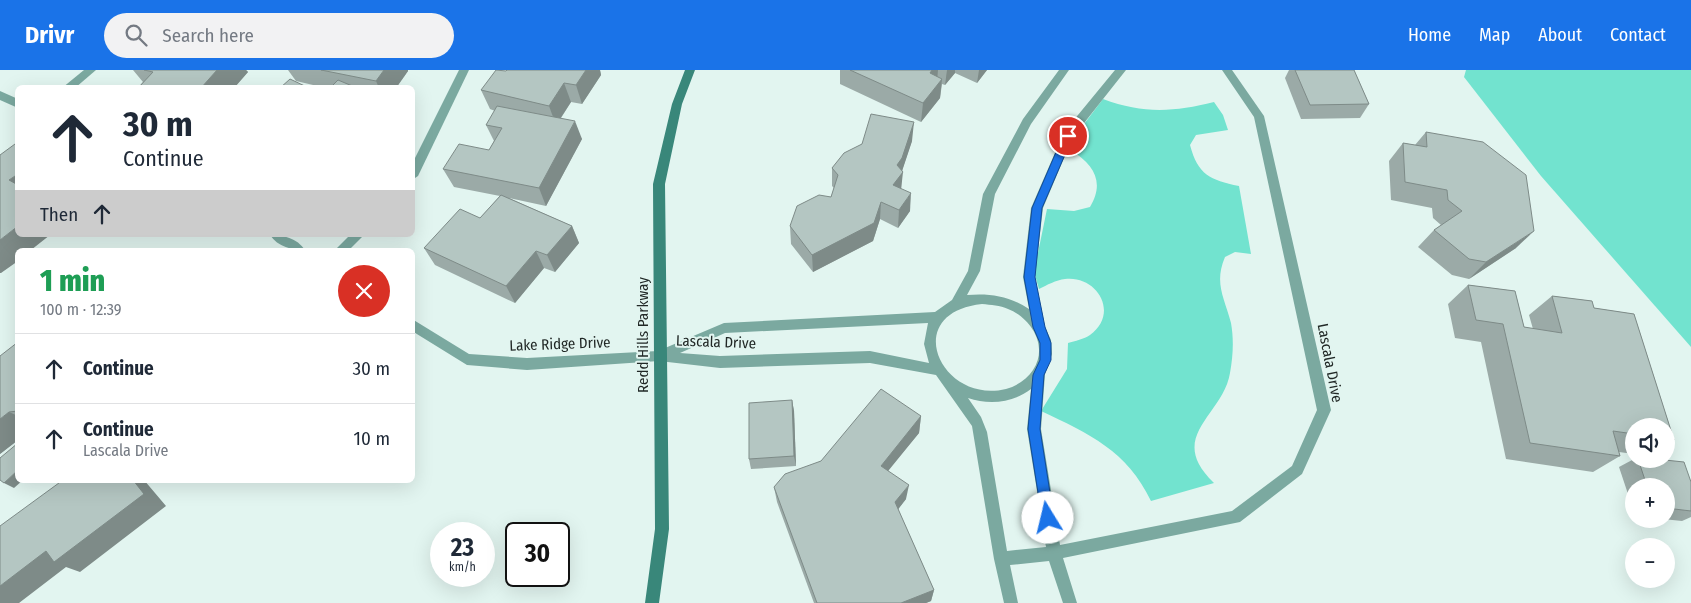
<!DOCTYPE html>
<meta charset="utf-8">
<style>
:root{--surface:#fff;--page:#f2f2f3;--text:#1f2937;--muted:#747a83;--line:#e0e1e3;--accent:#1a73e8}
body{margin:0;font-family:"Fira Sans Condensed",sans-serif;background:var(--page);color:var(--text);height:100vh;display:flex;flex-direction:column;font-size:19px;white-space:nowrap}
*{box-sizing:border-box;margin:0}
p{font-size:16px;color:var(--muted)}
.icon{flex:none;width:28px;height:28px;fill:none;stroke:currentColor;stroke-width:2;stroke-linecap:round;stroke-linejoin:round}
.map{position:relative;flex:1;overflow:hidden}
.panel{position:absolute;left:15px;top:178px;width:400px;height:235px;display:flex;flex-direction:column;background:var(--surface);border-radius:8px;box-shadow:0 5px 20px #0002}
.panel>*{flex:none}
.top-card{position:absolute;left:15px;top:15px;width:400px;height:152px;border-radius:8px;box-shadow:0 5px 20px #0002;background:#fff;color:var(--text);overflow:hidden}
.tools{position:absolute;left:1625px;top:348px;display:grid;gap:10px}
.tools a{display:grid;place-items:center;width:50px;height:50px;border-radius:50%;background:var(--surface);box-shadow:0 5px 20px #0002;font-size:25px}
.speed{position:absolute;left:430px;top:452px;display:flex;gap:10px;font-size:25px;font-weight:700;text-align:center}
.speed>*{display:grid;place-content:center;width:65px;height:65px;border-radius:50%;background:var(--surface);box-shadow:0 5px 20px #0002;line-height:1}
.speed small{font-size:12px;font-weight:400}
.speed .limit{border:2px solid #111;border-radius:8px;background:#fff;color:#111}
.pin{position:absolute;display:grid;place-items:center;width:42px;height:42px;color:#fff;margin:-21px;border:2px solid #fff;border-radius:50%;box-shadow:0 1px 5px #0007}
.me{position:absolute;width:55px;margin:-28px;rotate:351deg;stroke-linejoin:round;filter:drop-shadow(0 0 4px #0008)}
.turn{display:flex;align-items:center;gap:18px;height:105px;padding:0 25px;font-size:22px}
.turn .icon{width:65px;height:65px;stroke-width:2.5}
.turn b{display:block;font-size:35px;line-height:42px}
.then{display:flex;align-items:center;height:48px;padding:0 25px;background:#0003;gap:10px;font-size:19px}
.round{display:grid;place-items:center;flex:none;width:52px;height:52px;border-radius:26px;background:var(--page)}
.overview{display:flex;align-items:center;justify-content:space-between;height:85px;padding:0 25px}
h1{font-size:30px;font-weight:800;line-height:38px;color:#1e9e55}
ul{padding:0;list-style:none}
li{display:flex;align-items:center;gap:15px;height:70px;padding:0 25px;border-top:1px solid var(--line)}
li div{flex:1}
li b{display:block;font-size:19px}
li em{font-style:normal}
header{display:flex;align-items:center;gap:30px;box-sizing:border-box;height:70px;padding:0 25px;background:var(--accent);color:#fff}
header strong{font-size:24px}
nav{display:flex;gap:28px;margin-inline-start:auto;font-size:18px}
.search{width:350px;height:45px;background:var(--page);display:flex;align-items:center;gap:12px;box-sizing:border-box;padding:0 18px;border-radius:28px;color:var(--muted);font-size:19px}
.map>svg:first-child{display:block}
.green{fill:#72e3cf}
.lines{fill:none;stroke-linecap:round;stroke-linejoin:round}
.street{fill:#7ba9a0;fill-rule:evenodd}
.secondary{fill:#39877a;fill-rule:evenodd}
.wall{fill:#9baaa7}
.shaded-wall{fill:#7e8b88}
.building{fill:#b4c6c2;stroke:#7e8b88}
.route{fill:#1a73e8;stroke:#114b97}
.labels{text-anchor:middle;stroke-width:4;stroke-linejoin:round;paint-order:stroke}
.street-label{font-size:15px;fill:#212826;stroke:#e2f5f0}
</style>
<header>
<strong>Drivr</strong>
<div class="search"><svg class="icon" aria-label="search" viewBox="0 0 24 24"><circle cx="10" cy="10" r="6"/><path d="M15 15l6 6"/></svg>Search here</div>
<nav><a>Home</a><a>Map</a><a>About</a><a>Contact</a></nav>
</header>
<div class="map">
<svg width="1691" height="533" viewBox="0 0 1691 533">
<rect width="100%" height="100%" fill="#e2f5f0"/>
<g class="green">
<path d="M1466,0h225v277l-150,-171 -77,-99z"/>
<path d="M1103,29c40,15 71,13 111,3l9,13 5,15 -32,5 -6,10c8,30 20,35 49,41l12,68 -16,-2 -10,5c-11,26 -1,40 6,66 3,17 2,33 -1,50 -7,43 -65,63 -16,110l-63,18c-24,-50 -61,-67 -110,-90l26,-42 1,-26c7,-2 16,-4 22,-8 30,-22 7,-60 -25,-56 -9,1 -18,6 -26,10l-5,-17 13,-63 27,2 16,-4c15,-25 4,-42 -19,-57l10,-22z"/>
</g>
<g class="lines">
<g class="street">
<path d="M84,0h12l-21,18h-13z"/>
<path d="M459,0h10l-51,106 -6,4v-16z"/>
<path d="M1059,0h10l-38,54 -36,70 -15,77 -13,24c23,-2 42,1 62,14l-6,-32 8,-69 33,-76 51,-62h11l-53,67 -30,71 -8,69 10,50 6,13 1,14 -7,20 -4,55 19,116 172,-34 60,-45 25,-56 -63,-293 -32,-47h10l32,46 67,294 -29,64 -62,48 -177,36 14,45h-14l-14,-42 -39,4 8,38h-14l-10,-44 -22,-133 -36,-51 -66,-12 -150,5 -61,-7 -132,9 -60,-5 -55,-34v-12l57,35 58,4 131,-7 66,-28 211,-11 17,-12 16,-29 15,-77 40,-75zM982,234c9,1 18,1 26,5 23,9 41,37 25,61 -6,9 -16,16 -27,19 -65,16 -107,-76 -24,-85zM928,253l-4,21 5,19 -59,-12 -150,5 -40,-3 45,-20zM1031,319l-4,40 19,118 -39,4 -20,-119 -6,-15 -13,-19c21,7 45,5 63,-9z"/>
<path d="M0,21l18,8v9l-18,-8z"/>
<path d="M270,165c13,0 27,3 35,15 -13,0 -27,-3 -35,-15z"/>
<path d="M350,165h14l-15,15h-14z"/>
</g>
<path class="secondary" d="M685,0h10l-13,34 -17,80 4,345 -10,74h-14l10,-74 -2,-345 19,-80z"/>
</g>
<g class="wall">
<path d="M133,0h113l2,2 -14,16h-96l5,-6z"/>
<path d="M288,0h120v1l-12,17h-70l-30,-7z"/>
<path d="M600,0l1,5 -19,29 -11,-2 -10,16 21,21 -36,67 -37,-8 63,28 7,17 -24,29 -11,-4 -29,35 -80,-38 -11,-17 56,-30 20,-22 -46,-9 -11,-18 46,-19 5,-9 -8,-16 9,-14 -5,-2 -9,-19 25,-19z"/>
<path d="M840,0h147l-10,13 -22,-10 -10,12 -3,-1 -2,14 -19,24 -81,-38z"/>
<path d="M1289,0h65l15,34 -9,14 -59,1 -16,-41z"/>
<path d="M1426,62l90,116 -47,31 -17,-4 -34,-28 16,-17 7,-5 -8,-7 -1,-10 -41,-8 -2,-39 14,-18 12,2z"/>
<path d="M912,71l-10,30 -1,18 9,22 -12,17 -18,-9 -7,22 -60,31 -22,-28 -1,-18 41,-29 3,-9 -2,-2v-18l30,-24z"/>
<path d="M1468,215l47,6 9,36 9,2 -4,-14 23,-19 40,5 2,7 40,6 40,126 -8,4v-18h-32v28l-15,-2 1,4 -27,16 -87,-13 -25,-117 -26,-4 -7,-34z"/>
<path d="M18,272v98l-18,14z"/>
<path d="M792,330l2,11 2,55 -45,3 -2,-10z"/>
<path d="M921,346l-2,17 -31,37 18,29 -8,10 36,81 -3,11 -5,2h-112l-37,-101 -3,-15 47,-26z"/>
<path d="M1634,389h21l36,23v35l-9,4 -19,-2h3v-33h-32v26l-15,-45z"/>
</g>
<g class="shaded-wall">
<path d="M217,0h29l2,2 -14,16h-33z"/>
<path d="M384,0h24v1l-12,17h-17l-3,-7z"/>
<path d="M586,0h14l1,5 -19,29 -6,-19z"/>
<path d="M932,0h6l-1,12 -7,-9z"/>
<path d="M947,0h8v3l-10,12z"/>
<path d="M979,0h8l-10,13z"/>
<path d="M942,9l-2,19 -19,24 2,-19z"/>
<path d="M564,13l7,19 -15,23 -7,-19z"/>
<path d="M575,51l7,18 -36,67 -7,-18z"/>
<path d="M914,52l-2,19 -11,33 2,-2 -2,18 -8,-5 4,-20z"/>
<path d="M18,104v14l-9,-8z"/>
<path d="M911,123l-1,18 -12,17 1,-18z"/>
<path d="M881,132l-1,17 -7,22 -60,31 -1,-17z"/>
<path d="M18,156v9h32l-19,15h-13v11l-17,12h-1v-33z"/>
<path d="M572,156l7,17 -24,29 -8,-17z"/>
<path d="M1534,161l-18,17 -47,31 17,-17z"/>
<path d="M536,181l8,17 -29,35 -9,-17z"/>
<path d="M792,330l2,11 2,55 -2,-10z"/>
<path d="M9,342l9,4v24l-18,14v-35z"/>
<path d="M921,346l-2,17 -39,48 1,-15z"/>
<path d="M18,400v10h5l-9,8 -10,-5z"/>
<path d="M133,410h11l22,26 -86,66 -14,-5 -47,36h-19v-17z"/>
<path d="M909,415l-3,14 -13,17 2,-14z"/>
<path d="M934,520l-3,11 -5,2h-25z"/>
</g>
<g class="building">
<path d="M144,0h73l-16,18h-63l15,-16z"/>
<path d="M321,0h63l-8,11z"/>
<path d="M496,0l10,1 1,-1h79l-10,15 -12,-2 -15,23 -68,-16z"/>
<path d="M850,0h82l-2,3 12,6 -19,24z"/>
<path d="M1295,0h59l15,34 -59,1z"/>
<path d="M290,9l19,9h-29z"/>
<path d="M338,10l19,8h-27z"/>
<path d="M497,36l78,15 -36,67 -96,-19 16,-25 30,6 13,-22 -16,-3z"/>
<path d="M871,44l43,8 -12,36 -5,7 6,7 -10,13 18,8 -12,17 -18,-8 -7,21 -62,32 -22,-29 7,-20 22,-11 12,2 7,-22 -6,-7 12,-15 18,-9z"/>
<path d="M1426,62l57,10 43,33 8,56 -48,31 -17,-3 -35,-29 28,-19 -14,-11 -1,-10 -42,-8 -2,-39 24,4z"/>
<path d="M15,74l3,1v29l-9,6 9,5v41l-18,14v-85z"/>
<path d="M501,125l71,31 -25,29 -11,-4 -30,35 -82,-38 36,-39 20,9z"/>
<path d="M1468,215l47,6 9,36 38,6 -10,-37 40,5 2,7 40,6 40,126 -8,-1v-13h-32v8l-21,-3 7,25 -90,-13 -27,-119 -27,-4z"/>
<path d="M18,272v69l-9,1 -9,7v-63z"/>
<path d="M881,319l40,27 -40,50 28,19 -14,17 39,88 -33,13h-84l-43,-116 11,-13 36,-13z"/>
<path d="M792,330l2,56 -45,3v-56z"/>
<path d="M18,373v27l-14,13 -4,-3v-22z"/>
<path d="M1638,389h17l29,3 7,20v29l-25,-3v-22h-19z"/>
<path d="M63,410h70l11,14 -90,68 -8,-11 -46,35v-60z"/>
</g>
<path class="route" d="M1068,62l5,4 -31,72 -7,69 10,50 6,16v17l-7,15 -4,54 14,89 -2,4 -4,2 -4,-2 -2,-4 -14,-89 5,-54 7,-15v-17l-7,-16 -9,-50 8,-69 31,-72z"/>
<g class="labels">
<g class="street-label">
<text transform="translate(643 265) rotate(-90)" y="5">Redd Hills Parkway</text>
<text transform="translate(716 272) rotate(2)" y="5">Lascala Drive</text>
<text transform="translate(560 274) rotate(-2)" y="5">Lake Ridge Drive</text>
<text transform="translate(1330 293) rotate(79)" y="5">Lascala Drive</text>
</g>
</g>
</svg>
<div class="tools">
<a><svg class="icon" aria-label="sound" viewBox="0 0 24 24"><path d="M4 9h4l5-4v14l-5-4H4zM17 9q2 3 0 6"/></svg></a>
<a>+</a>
<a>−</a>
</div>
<div class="speed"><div>23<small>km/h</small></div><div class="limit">30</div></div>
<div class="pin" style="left:1068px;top:66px;background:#d93025"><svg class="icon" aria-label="arrive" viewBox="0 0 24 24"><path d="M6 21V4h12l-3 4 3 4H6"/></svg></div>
<svg class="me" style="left:1048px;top:448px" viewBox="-20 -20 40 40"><circle r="19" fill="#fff"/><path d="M0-13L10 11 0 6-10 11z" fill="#1a73e8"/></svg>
<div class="top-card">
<div class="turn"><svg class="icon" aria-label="ahead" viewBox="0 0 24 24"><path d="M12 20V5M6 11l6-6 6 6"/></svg><div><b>30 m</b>Continue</div></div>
<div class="then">Then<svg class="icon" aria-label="ahead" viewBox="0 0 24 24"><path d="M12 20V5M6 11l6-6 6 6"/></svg></div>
</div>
<section class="panel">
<div class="overview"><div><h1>1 min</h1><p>100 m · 12:39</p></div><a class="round" style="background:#d93025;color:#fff"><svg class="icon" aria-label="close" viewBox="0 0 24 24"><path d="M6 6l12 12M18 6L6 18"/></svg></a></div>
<ul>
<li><svg class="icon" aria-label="ahead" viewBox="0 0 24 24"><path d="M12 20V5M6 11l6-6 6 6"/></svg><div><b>Continue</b></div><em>30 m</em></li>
<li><svg class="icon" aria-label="ahead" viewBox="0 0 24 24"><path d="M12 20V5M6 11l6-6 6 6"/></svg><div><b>Continue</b><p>Lascala Drive</p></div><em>10 m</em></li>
</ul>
</section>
</div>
